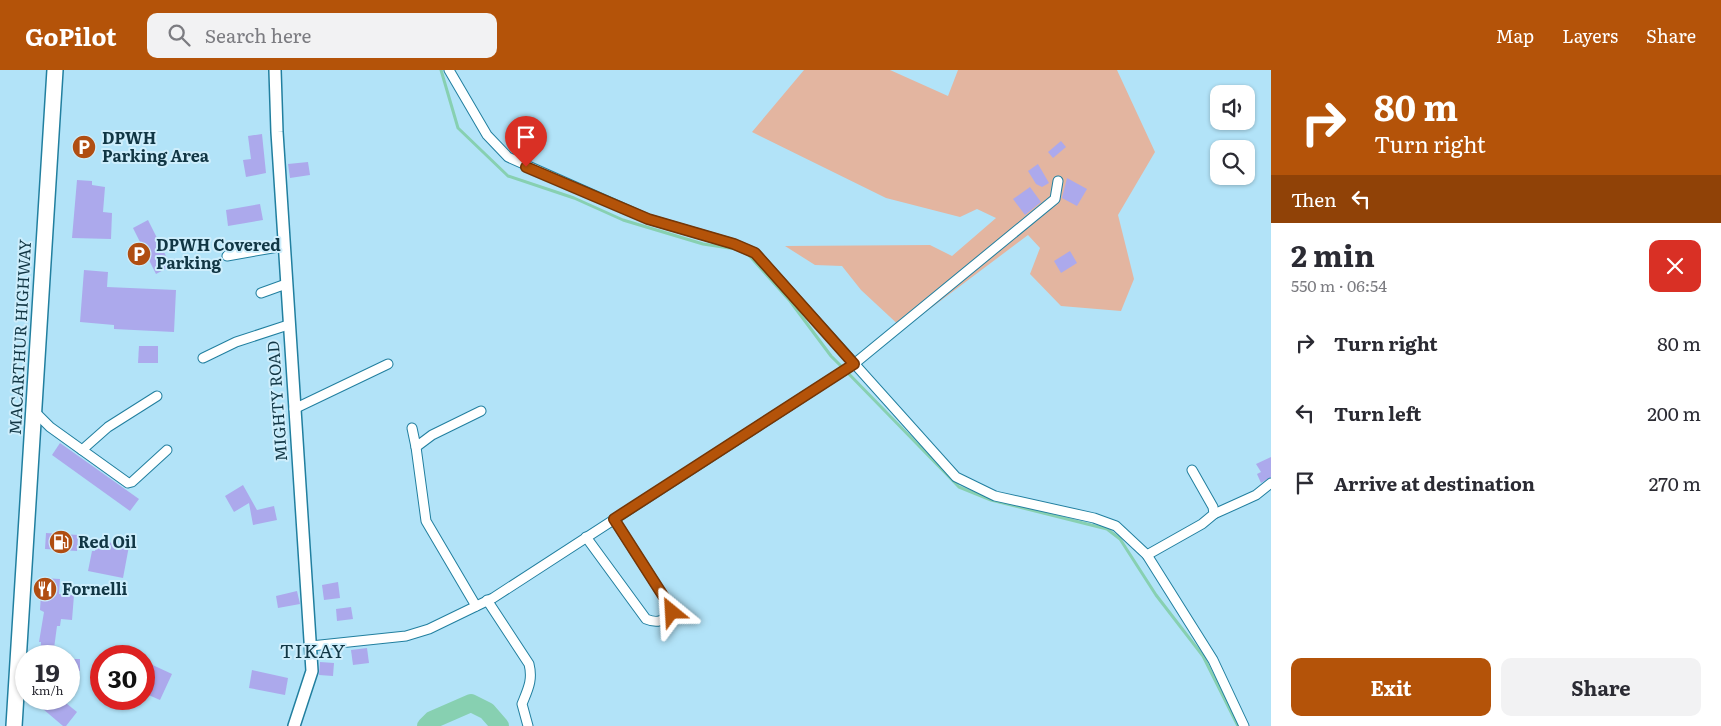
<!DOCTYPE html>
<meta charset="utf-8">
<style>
:root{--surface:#fff;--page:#f2f2f3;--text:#2b2b33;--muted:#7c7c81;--accent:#b45309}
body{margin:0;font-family:Literata,serif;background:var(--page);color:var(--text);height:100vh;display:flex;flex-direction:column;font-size:19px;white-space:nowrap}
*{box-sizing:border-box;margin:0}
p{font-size:16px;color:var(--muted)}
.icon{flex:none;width:28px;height:28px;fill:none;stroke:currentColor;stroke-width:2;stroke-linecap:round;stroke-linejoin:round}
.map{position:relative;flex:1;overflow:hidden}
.side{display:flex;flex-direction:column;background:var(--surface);width:450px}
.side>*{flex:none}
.hud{background:#b45309;color:#fff;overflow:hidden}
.controls{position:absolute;left:1210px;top:15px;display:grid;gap:10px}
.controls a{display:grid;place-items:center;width:45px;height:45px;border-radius:10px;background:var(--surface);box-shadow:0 1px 4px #0004;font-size:25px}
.speed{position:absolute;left:15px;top:575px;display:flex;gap:10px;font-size:25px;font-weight:700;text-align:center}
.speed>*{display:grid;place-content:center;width:65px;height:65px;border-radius:50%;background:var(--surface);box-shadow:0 1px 4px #0004;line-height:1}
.speed small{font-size:12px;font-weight:400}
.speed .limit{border:8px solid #d22;background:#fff;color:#111}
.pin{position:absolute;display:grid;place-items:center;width:42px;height:42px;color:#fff;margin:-51px -21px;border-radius:50% 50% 50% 0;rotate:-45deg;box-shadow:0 0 5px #0007}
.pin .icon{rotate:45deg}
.me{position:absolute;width:55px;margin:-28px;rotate:333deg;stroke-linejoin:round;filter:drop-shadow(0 0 4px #0008)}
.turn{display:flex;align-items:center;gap:18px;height:105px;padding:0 20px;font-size:22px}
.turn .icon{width:65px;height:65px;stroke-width:2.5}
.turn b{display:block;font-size:35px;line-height:42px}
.then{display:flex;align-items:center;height:48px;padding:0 20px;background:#0003;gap:10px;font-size:19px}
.round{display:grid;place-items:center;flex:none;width:52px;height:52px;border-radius:10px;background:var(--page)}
.headline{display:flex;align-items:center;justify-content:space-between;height:85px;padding:0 20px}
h1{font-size:30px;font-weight:700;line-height:38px}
.cta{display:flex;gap:10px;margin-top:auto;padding:10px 20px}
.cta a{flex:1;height:58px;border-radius:10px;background:var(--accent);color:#fff;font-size:20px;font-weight:700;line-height:58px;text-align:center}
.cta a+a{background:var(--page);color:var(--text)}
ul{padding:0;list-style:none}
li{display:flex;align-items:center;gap:15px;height:70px;padding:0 20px}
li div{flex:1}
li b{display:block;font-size:19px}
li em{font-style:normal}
header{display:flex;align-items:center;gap:30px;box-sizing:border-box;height:70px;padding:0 25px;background:var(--accent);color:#fff}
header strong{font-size:24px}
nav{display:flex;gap:28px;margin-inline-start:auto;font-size:18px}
.search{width:350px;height:45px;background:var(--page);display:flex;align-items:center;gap:12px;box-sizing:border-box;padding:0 18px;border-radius:10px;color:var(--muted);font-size:19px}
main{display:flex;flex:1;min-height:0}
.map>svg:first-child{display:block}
.green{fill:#e3b5a0}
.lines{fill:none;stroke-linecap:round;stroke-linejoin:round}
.stream{stroke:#87d0b1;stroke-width:3}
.river{stroke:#87d0b1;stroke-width:18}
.building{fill:#aca9ec}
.minor-casing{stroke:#217f9f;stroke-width:11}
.tertiary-casing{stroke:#217f9f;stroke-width:14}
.trunk-casing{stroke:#217f9f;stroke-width:18}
.minor{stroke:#fff;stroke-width:9}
.tertiary{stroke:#fff;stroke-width:11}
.trunk{stroke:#fff;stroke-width:15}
.route-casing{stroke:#753606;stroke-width:12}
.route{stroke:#b45309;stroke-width:9}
.labels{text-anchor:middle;stroke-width:4;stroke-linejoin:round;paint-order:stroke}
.poi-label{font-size:16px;font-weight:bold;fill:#113644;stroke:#ceeefc;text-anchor:start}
.street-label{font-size:16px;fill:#113644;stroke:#ceeefc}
.quarter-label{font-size:19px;letter-spacing:1px;fill:#113644;stroke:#ceeefc}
</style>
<header>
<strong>GoPilot</strong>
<div class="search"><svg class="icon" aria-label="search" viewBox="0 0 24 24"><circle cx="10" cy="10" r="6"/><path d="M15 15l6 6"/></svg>Search here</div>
<nav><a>Map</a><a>Layers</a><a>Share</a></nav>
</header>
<main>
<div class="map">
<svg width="1271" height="656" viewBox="0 0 1271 656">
<rect width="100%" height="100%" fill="#b2e3f8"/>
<path class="green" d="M804,0h86l58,26 10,-26h159l38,82 -37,63 16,64 -13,32 -60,-5 -31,-32 10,-26 -12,-13 -125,94 -42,-39 -19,-24 -27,-1 -30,-19 145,-1 22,11 44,-38 -19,-9 -17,8 -74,-19 -134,-66z"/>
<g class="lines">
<g class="stream">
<path d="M441,0l17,58 50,48 66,22 49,22 80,24 33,5"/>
<path d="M747,183l43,48 41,55 11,11"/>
<path d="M847,302l112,115 32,13 116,29 13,10 36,56 47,61 35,70"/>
</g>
<path class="river" d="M426,656l6,-6 39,-17 16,8 13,15"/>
</g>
<g class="building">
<path d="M262,64l4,39 -20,4 -3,-17 8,-1 -3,-23z"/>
<path d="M1061,71l5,6 -13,11 -5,-6z"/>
<path d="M308,92l2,13 -20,3 -2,-14z"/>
<path d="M1038,94l11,19 -7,4 -6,-3 -8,-13z"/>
<path d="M1067,108l20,11 -10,17 -15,-8z"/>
<path d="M77,110l15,1v4l13,2 -2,25 9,1 -1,26 -39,-1z"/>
<path d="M1030,117l11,15 -16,13 -12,-16z"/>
<path d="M260,134l3,16 -35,6 -2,-16z"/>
<path d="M148,150l23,46 -15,8 -23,-46z"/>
<path d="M1070,181l7,12 -16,10 -7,-12z"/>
<path d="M84,200l24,2 -1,15 69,3 -2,42 -60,-3v-4l-34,-3z"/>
<path d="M139,276h19v17h-20z"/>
<path d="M60,373l79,56 -9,12 -78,-56z"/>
<path d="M1271,387v20l-10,6 -4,-9 4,-2 -5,-8z"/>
<path d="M243,415l14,25 17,-4 3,14 -24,5 -4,-22 -15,9 -9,-16z"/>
<path d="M46,463l32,2 -1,16 -32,-2z"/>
<path d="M107,472l22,4 -6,32 -35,-7 4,-20h3l2,-8 10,2z"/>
<path d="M42,508l18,1 -1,15 15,1 -2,25 -11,-1 -1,7h-3l-4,30h-13l1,-14h-2l5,-30 -4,-2z"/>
<path d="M338,512l2,16 -16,2 -2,-15z"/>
<path d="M297,521l3,13 -22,4 -2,-12z"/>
<path d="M351,537l2,12 -16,2 -1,-12z"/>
<path d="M367,578l2,15 -16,2 -2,-15z"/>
<rect x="69" y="589" width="11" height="12"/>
<path d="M144,591l28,13 -12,26 -16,-7z"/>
<path d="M320,592l14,1 -1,13 -14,-1z"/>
<path d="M252,600l36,8 -3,17 -36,-7z"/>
<path d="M40,629h21l16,13 -11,14h-3l-27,-23z"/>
</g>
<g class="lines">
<g class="minor-casing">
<g id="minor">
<path d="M449,0l38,65 21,22 140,62 86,25 21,9 201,224 39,19 99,22 22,8 31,29 66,105 31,66"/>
<path d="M227,186l57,-10"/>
<path d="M261,223l25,-9"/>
<path d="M203,288l33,-16 52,-17"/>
<path d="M294,339l94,-45"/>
<path d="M34,341l16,16 78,56 4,-1 35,-32"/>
<path d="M412,358l4,19"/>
<path d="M82,380l26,-23 49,-31"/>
<path d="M1214,444l42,-19 15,-12"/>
<path d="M586,467l60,82c12,5 17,2 25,-7l-2,-7 -55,-86"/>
<path d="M1147,485l55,-31 12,-10 -1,-7 -21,-37"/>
<path d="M487,530l42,64c4,16 -1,25 -7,40l6,22"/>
<path d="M476,536l-50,-85 -10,-74 16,-12 49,-24"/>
<path d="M311,576l95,-10 23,-7 64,-31 361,-234 201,-165 3,-18"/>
</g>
</g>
<g class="tertiary-casing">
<path id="tertiary" d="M275,0l2,62 35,539 -18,55"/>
</g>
<g class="trunk-casing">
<path id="trunk" d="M14,656l41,-656"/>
</g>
<use href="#minor" class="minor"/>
<use href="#tertiary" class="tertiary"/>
<use href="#trunk" class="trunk"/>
</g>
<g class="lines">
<g class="route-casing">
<path id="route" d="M526,97l122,52 86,25 21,9 99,111 -240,155 55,86 3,7"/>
</g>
<use href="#route" class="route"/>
</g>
<defs>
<g id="parking-disc" transform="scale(1.25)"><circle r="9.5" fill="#b04e12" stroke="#ceeefc"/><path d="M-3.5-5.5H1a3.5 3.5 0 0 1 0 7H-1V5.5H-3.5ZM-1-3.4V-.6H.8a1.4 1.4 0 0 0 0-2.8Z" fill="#fff"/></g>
<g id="fuel-disc" transform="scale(1.25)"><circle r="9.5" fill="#b04e12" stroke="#ceeefc"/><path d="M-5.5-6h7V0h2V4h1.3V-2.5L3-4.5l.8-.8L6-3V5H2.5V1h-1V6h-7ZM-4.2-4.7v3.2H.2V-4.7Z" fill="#fff"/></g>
<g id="restaurant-disc" transform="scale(1.25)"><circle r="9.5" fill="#b04e12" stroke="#ceeefc"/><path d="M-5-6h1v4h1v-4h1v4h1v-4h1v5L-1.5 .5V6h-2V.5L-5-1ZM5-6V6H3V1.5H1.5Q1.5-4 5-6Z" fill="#fff"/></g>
</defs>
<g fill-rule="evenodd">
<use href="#parking-disc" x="84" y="77"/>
<use href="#parking-disc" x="139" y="184"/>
<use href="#fuel-disc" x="61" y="472"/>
<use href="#restaurant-disc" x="45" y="519"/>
</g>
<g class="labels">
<g class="poi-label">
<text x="102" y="74">DPWH<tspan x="102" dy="18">Parking Area</tspan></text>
<text x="156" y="181">DPWH Covered<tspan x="156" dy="18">Parking</tspan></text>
<text x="78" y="478">Red Oil</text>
<text x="62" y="525">Fornelli</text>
</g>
<g class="street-label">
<text transform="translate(20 267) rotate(-87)" y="6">MACARTHUR HIGHWAY</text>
<text transform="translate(277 331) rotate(-94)" y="6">MIGHTY ROAD</text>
</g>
<g class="quarter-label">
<text x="313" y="588">TIKAY</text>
</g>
</g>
</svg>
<div class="controls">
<a><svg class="icon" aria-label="sound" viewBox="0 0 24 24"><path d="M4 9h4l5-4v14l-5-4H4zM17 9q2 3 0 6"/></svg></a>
<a><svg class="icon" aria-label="search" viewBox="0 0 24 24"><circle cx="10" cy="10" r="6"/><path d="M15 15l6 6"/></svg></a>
</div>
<div class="speed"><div>19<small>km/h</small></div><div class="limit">30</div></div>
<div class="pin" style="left:526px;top:97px;background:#d93025"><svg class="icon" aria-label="arrive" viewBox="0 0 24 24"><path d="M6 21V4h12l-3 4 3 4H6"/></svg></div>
<svg class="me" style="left:672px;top:542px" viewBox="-20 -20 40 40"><path d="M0-17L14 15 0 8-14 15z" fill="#b45309" stroke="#fff" stroke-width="4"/></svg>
</div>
<section class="side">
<div class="hud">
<div class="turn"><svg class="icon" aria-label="right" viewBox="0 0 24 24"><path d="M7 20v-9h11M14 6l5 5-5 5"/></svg><div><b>80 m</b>Turn right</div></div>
<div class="then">Then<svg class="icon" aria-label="left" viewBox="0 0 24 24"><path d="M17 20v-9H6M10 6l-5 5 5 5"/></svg></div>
</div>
<div class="headline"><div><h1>2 min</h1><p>550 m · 06:54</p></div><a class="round" style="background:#d93025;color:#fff"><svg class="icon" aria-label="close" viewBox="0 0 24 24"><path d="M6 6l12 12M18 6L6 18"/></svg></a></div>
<ul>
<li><svg class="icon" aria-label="right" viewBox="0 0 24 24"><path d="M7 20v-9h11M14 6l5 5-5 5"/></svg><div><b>Turn right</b></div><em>80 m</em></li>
<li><svg class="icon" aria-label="left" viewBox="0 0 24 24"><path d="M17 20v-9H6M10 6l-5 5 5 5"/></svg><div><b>Turn left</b></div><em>200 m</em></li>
<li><svg class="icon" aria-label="arrive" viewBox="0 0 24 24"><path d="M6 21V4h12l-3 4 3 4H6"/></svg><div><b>Arrive at destination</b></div><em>270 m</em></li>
</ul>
<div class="cta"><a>Exit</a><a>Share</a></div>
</section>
</main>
